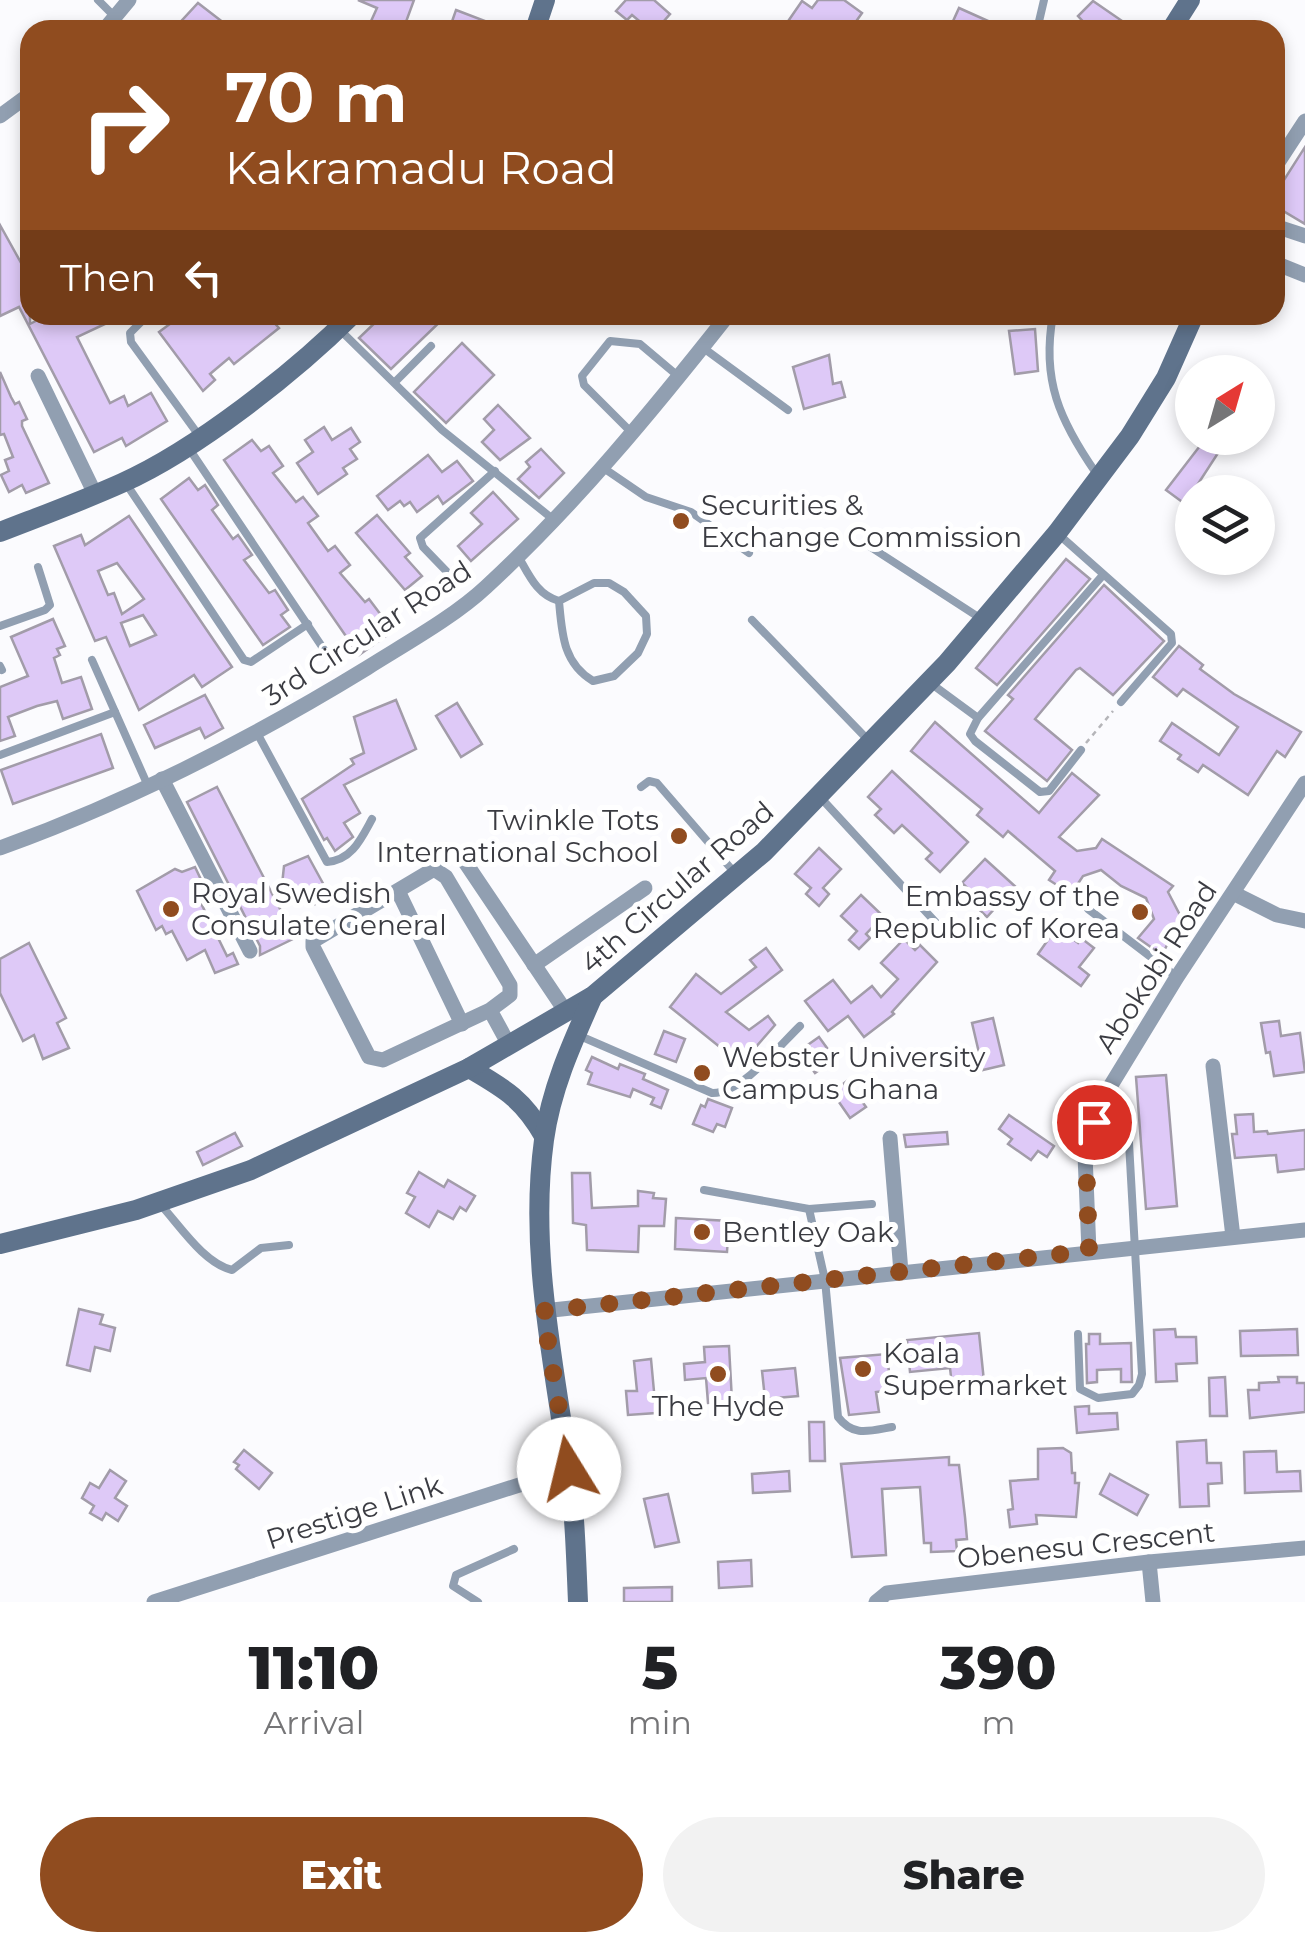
<!DOCTYPE html>
<style>
:root{--surface:#fff;--page:#f2f2f2;--text:#202124;--muted:#757577;--accent:#904c1f}
body{margin:0;font-family:Montserrat,sans-serif;background:var(--page);color:var(--text);height:100vh;display:flex;flex-direction:column;font-size:38px;white-space:nowrap}
*{box-sizing:border-box;margin:0}
p{font-size:32px;color:var(--muted)}
.icon{flex:none;width:55px;height:55px;fill:none;stroke:currentColor;stroke-width:2;stroke-linecap:round;stroke-linejoin:round}
.map{position:relative;height:1602px;overflow:hidden}
.panel{display:flex;flex-direction:column;background:var(--surface);flex:1}
.panel>*{flex:none}
.top-card{position:absolute;left:20px;top:20px;width:1265px;height:305px;border-radius:30px;box-shadow:0 5px 15px #0003;background:#904c1f;color:#fff;overflow:hidden}
.needle{width:65px;rotate:37deg}
.tools{position:absolute;left:1175px;top:355px;display:grid;gap:20px}
.tools a{display:grid;place-items:center;width:100px;height:100px;border-radius:50%;background:var(--surface);box-shadow:0 5px 15px #0003;font-size:50px}
.pin{position:absolute;display:grid;place-items:center;width:85px;height:85px;color:#fff;margin:-42px;border:5px solid #fff;border-radius:50%;box-shadow:0 2px 10px #0007}
.me{position:absolute;width:110px;margin:-55px;rotate:351deg;stroke-linejoin:round;filter:drop-shadow(0 0 8px #0008)}
.turn{display:flex;align-items:center;gap:35px;height:210px;padding:0 40px;font-size:45px}
.turn .icon{width:130px;height:130px;stroke-width:2.5}
.turn b{display:block;font-size:70px;line-height:85px}
.then{display:flex;align-items:center;height:95px;padding:0 40px;background:#0003;gap:20px;font-size:38px}
.eta{display:flex;justify-content:space-evenly;align-items:center;height:170px;text-align:center}
.eta b{font-size:60px;font-weight:800;line-height:70px}
.button{display:flex;gap:20px;margin-top:auto;padding:20px 40px}
.button a{flex:1;height:115px;border-radius:60px;background:var(--accent);color:#fff;font-size:40px;font-weight:800;line-height:115px;text-align:center}
.button a+a{background:var(--page);color:var(--text)}
.map>svg:first-child{display:block}
.building{fill:#dec9f7;stroke:#a29ca9;stroke-width:2.5;fill-rule:evenodd}
.lines{fill:none;stroke-linecap:round;stroke-linejoin:round}
.path{stroke:#b5b5b9;stroke-width:2.5;stroke-dasharray:5 5;stroke-linecap:butt}
.lane{stroke:#919fb1;stroke-width:8}
.street{stroke:#919fb1;stroke-width:15}
.secondary{stroke:#5f738c;stroke-width:20}
.route{stroke:#904c1f;stroke-width:18;stroke-dasharray:0 32.4}
.poi-dot{fill:#904c1f;stroke:#fff;stroke-width:4}
.labels{text-anchor:middle;stroke-width:10;stroke-linejoin:round;paint-order:stroke}
.poi-label{font-size:28px;fill:#3b3c42;stroke:#fff;text-anchor:start}
.street-label{font-size:28px;fill:#3b3c42;stroke:#fff}
</style>
<div class="map">
<svg width="1305" height="1602" viewBox="0 0 1305 1602">
<rect width="100%" height="100%" fill="#fbfbfe"/>
<g class="building">
<path d="M358,0h56l-11,30h-36l10,-22z"/>
<path d="M626,0h28l16,14 -14,16h-6l-18,-15 -5,5 -11,-9z"/>
<path d="M818,0h26l18,13 -12,17h-68l20,-29 10,7z"/>
<path d="M1093,1l32,22 -5,7h-29l-13,-14z"/>
<path d="M198,3l35,27h-60z"/>
<path d="M959,8l29,13 -4,9h-35z"/>
<path d="M456,10l50,19v1h-57z"/>
<path d="M1305,147v77l-30,-18v-12z"/>
<path d="M0,225l30,54v45l17,-9h77l-47,22 33,66 14,-7 4,10 23,-13 16,28 -41,25 -4,-8 -28,14 -75,-145 -19,9z"/>
<path d="M182,315h85l12,13 -45,36 -5,-6 -19,16 5,6 -12,11 -44,-59z"/>
<path d="M383,315h64l-56,54 -32,-31z"/>
<path d="M1035,329l3,42 -23,3 -6,-43z"/>
<path d="M462,343l32,32 -48,48 -32,-31z"/>
<path d="M829,355l4,29 8,-2 4,15 -41,12 -11,-42z"/>
<path d="M0,372l11,25 4,7 4,-2 8,17 -5,2v5l27,57 -23,10 -4,-8 -13,7 -8,-17 8,-4 -4,-11 8,-3 -9,-23 -4,1z"/>
<path d="M498,405l32,33 -30,22 -18,-18 12,-12 -10,-11z"/>
<path d="M324,427l8,13 19,-12 9,14 -10,7 7,10 -14,9 4,6 -29,20 -21,-31 16,-11 -8,-12z"/>
<path d="M1206,438l14,12 -35,54 -19,-14z"/>
<path d="M252,440l9,11 8,-5 14,20 -10,7 23,29 7,-5 15,19 -10,7 20,28 7,-5 15,19 -10,8 25,29 4,-3 15,20 -7,5 9,12 -27,19 -135,-195z"/>
<path d="M541,449l23,24 -25,25 -21,-19 12,-12 -4,-5z"/>
<path d="M428,455l14,17 15,-11 16,20 -30,23 -5,-8 -21,16 -7,-10 -6,4 -4,-5 -12,9 -11,-14z"/>
<path d="M189,478l9,12 7,-5 13,20 -6,5 21,29 5,-4 14,20 -8,5 25,33 6,-3 13,20 -7,5 9,12 -27,18 -102,-146z"/>
<path d="M493,492l25,27 -47,42 -13,-15 24,-22 -11,-11z"/>
<path d="M377,515l33,38 -5,4 17,19 -17,14 -49,-57z"/>
<path d="M129,516l103,151 -30,20 -8,-12 -55,35 -33,-73 -11,4 -41,-95 27,-11 4,10zM117,563l27,36 -22,15 -8,-21 -6,2 -10,-24zM143,615l13,20 -26,11 -9,-23z"/>
<path d="M1066,559l24,20 -93,106 -21,-17z"/>
<path d="M1104,585l60,56 -51,54 -33,-27 -4,2 -41,49 37,31 -25,31 -62,-50 28,-32 -5,-4z"/>
<path d="M53,619l12,27 -8,3 3,6 -6,3 8,25 19,-6 11,32 -29,10 -6,-18 -20,5 -29,11 7,19 -15,5v-54l28,-11 -17,-39z"/>
<path d="M1179,646l24,19 -3,4 34,25 67,38 -16,25 -8,-6 -29,44 -45,-30 -5,7 -20,-13 3,-4 -21,-14 12,-18 47,32 19,-28 -55,-38 -6,7 -24,-19z"/>
<path d="M205,695l18,33 -18,10 -5,-10 -45,20 -11,-23z"/>
<path d="M396,700l20,49 -72,36 16,28 -16,10 9,14 -18,14 -8,-13 -3,2 -22,-41 52,-35 -3,-5 13,-6 -10,-36z"/>
<path d="M457,703l25,41 -21,13 -25,-41z"/>
<path d="M935,722l104,91 33,-40 27,22 -40,42 18,14 19,-3 6,-9 71,47 -5,6 13,25 -19,38 -24,-17 16,-19 -8,-21 -25,-12 -20,-16 -18,6 -12,18 -22,-14 6,-9 -47,-40 -5,6 -26,-22 5,-6 -71,-58z"/>
<path d="M101,734l12,34 -100,36 -12,-34z"/>
<path d="M892,771l76,71 -28,30 -14,-13 6,-6 -30,-28 -8,8 -19,-18 6,-6 -13,-12z"/>
<path d="M217,787l78,151 -35,17v-9l-73,-144z"/>
<path d="M819,848l22,21 -18,19 6,6 -10,12 -13,-12 5,-6 -16,-14z"/>
<path d="M308,856l23,42 -18,7 -32,-11 3,-28z"/>
<path d="M985,859l33,30 -9,9 -3,-2 -19,21 -18,-17 5,-6 -12,-11z"/>
<path d="M195,867l10,21 -8,7 30,61 6,-3 5,11 -23,9 -10,-23 -18,10 -15,-29 -6,3 -4,-8 -6,4 -19,-39 38,-22 7,3z"/>
<path d="M861,895l22,21 -17,18 4,4 -11,11 -10,-9 8,-9 -16,-15z"/>
<path d="M1057,927l21,16 3,-5 13,10 -15,19 10,8 -8,11 -43,-32z"/>
<path d="M904,939l11,11 5,-5 17,17 -45,50 2,2 -30,23 -16,-21 -20,15 -23,-30 28,-21 18,23 21,-17 9,11 17,-18 -17,-16z"/>
<path d="M29,943l37,75 -9,5 12,25 -26,11 -9,-24 -11,6 -23,-48v-34z"/>
<path d="M766,948l16,22 -56,42 23,18 19,-14 7,9 -34,39 -71,-57 26,-33 25,20 35,-27 -6,-7z"/>
<path d="M993,1018l11,47 -21,5 -11,-47z"/>
<path d="M1279,1021l2,15 19,-3 5,39 -31,4 -4,-24 -4,1 -5,-30z"/>
<path d="M664,1031l21,8 -9,23 -21,-8z"/>
<path d="M819,1037l16,22 -20,14 -16,-22z"/>
<path d="M592,1057l26,12 2,-5 25,10 -2,5 25,11 -7,18 -10,-4 3,-6 -21,-9 -3,8 -42,-13 4,-11 -6,-3z"/>
<path d="M1166,1075l11,131 -31,3 -10,-132z"/>
<path d="M847,1081l19,26 -16,11 -18,-26z"/>
<path d="M708,1099l24,9 -7,19 -8,-3 -4,8 -20,-8 8,-19 4,2z"/>
<path d="M1253,1114l1,18 13,-1 1,3 37,-4v39l-27,3 -2,-17 -41,3 -3,-24h5l-2,-19z"/>
<path d="M1009,1115l45,31 -7,11 -9,-6 -7,9 -23,-16 4,-5 -13,-10z"/>
<path d="M947,1132l1,12 -42,3 -2,-12z"/>
<path d="M235,1133l7,13 -39,19 -6,-13z"/>
<path d="M419,1172l25,15 4,-7 27,16 -9,15 -6,-4 -7,12 -15,-8 -9,16 -23,-14 9,-16 -8,-4z"/>
<path d="M572,1173h18l2,35 46,-2v-15l16,2 -1,5 13,1 -2,27h-25l-1,26 -51,-2 -1,-25 -13,-2z"/>
<path d="M676,1218l53,3 -2,31 -52,-3z"/>
<path d="M79,1309l24,6 -3,9 15,4 -5,23 -15,-4 -5,24 -23,-6z"/>
<path d="M1175,1329l1,8h20l1,26 -21,1 1,17 -21,1 -2,-52z"/>
<path d="M1297,1329l1,26 -57,1 -1,-25z"/>
<path d="M979,1333l6,58 -32,3 -3,-26 -40,4 -3,-32z"/>
<path d="M1089,1334h11v10l31,-1 1,39h-11v-13l-24,1v12l-10,1 -1,-39h3z"/>
<path d="M729,1346l3,55 -24,2 -2,-25 -21,2 -1,-16 21,-2 -1,-15z"/>
<path d="M887,1354l4,36 -15,2 3,20 -30,3 -9,-57z"/>
<path d="M651,1359l5,54 -28,2 -2,-24h11l-3,-30z"/>
<path d="M795,1368l3,28 -33,3 -3,-28z"/>
<path d="M1225,1377l2,39h-17l-1,-38z"/>
<path d="M1278,1377h19v6h8v29l-55,6 -2,-28h11v-7l20,-1z"/>
<path d="M1089,1406v8l28,-1 1,16 -41,4 -2,-26z"/>
<path d="M809,1422h15l1,39h-15z"/>
<path d="M1206,1440l1,23h14l1,20 -14,1 1,22 -29,1 -3,-65z"/>
<path d="M1063,1448l8,5 1,20h3v10h4l-3,34 -40,-2 1,9 -27,3 -2,-17 5,-1 -3,-28 28,-2v-30z"/>
<path d="M244,1450l28,23 -13,16 -23,-20 3,-4 -5,-3z"/>
<path d="M1276,1451l1,21 23,-1 1,20 -56,2 -1,-41z"/>
<path d="M949,1457v8h10l6,52 2,22 -11,1 1,11 -26,1v-9h-7l-4,-56 -38,2 4,66 -34,2 -11,-93z"/>
<path d="M110,1470l16,11 -11,17 12,8 -9,15 -12,-8 -4,7 -12,-7 4,-7 -12,-8 8,-15 9,5z"/>
<path d="M789,1471l1,20 -37,2 -1,-19z"/>
<path d="M1110,1474l38,21 -11,20 -37,-21z"/>
<path d="M668,1494l11,48 -24,5 -11,-48z"/>
<path d="M751,1560l1,26 -33,2 -1,-26z"/>
<path d="M672,1587v15h-48v-14z"/>
</g>
<g class="lines">
<path class="path" d="M1086,743l27,-32"/>
<g class="lane">
<path d="M98,0l16,16"/>
<path d="M1037,30l7,-30"/>
<path d="M148,315l-18,18 1,9 69,95"/>
<path d="M1053,315c-12,65 7,106 43,158"/>
<path d="M339,329l103,101 112,90"/>
<path d="M702,347l86,63"/>
<path d="M396,381l35,-35"/>
<path d="M632,433l-48,-48 -2,-9 28,-35 30,3 38,32"/>
<path d="M190,450l141,210"/>
<path d="M602,467l44,30 45,15 58,41"/>
<path d="M125,482l119,178 7,2 57,-38"/>
<path d="M1057,533l114,101 1,9 -51,59"/>
<path d="M869,546l114,74"/>
<path d="M518,556c11,19 19,39 41,45"/>
<path d="M451,576l-28,-29 -3,-9 75,-67"/>
<path d="M594,583h15l15,9 22,24 1,18 -9,19 -24,23 -21,5c-30,-18 -31,-47 -34,-80z"/>
<path d="M752,620l118,122"/>
<path d="M0,626l45,-16 5,-5 -12,-38"/>
<path d="M92,660l56,126"/>
<path d="M0,666l2,4"/>
<path d="M929,682l49,36"/>
<path d="M257,733l70,129c25,-2 34,-23 45,-43"/>
<path d="M1081,750l-32,41 -9,1 -65,-51 -5,-7 8,-16 125,-143"/>
<path d="M0,755l115,-43"/>
<path d="M641,787l8,-6 8,2 77,89"/>
<path d="M820,797l120,130"/>
<path d="M1088,909l89,68"/>
<path d="M580,1036l132,57c29,1 67,-47 88,-67"/>
<path d="M704,1190l105,19 63,-5"/>
<path d="M159,1203c20,21 44,60 73,67l29,-22 28,-3"/>
<path d="M809,1209l16,71 13,137c15,20 31,14 54,10"/>
<path d="M1078,1334l2,55 18,9 34,-4 7,-9 3,-11 -14,-249"/>
<path d="M478,1602l-25,-16 3,-11 58,-26"/>
</g>
<g class="street">
<path d="M104,30l25,-30"/>
<path d="M0,116l30,-22"/>
<path d="M1275,167l30,-46"/>
<path d="M1275,226l30,10"/>
<path d="M1275,263l30,12"/>
<path d="M38,376l57,118"/>
<path d="M162,779l88,172"/>
<path d="M0,848c128,-46 251,-109 367,-180 38,-24 87,-51 119,-81 89,-82 167,-177 242,-272"/>
<path d="M459,853l107,159"/>
<path d="M398,891l64,133"/>
<path d="M1233,893l44,22 28,6"/>
<path d="M534,965l111,-77"/>
<path d="M490,1010l20,-15v-10l-64,-108 -12,-8 -121,72v6l56,110 14,3 107,-50 19,35"/>
<path d="M1213,1066l20,171"/>
<path d="M890,1138l11,134"/>
<path d="M1089,1251l-4,-96 9,-33 14,-32 69,-113 128,-194"/>
<path d="M543,1311l762,-81"/>
<path d="M1149,1562l4,40"/>
<path d="M154,1602l415,-133"/>
<path d="M876,1602l11,-9 262,-31 156,-14"/>
</g>
<g class="secondary">
<path d="M535,30l10,-30"/>
<path d="M1171,30l19,-30"/>
<path d="M0,532c41,-16 82,-31 122,-49 74,-33 173,-111 230,-168"/>
<path d="M469,1068c36,21 54,31 75,68"/>
<path d="M0,1244l136,-34 115,-40 218,-102 124,-72 171,-144 183,-189 110,-130 73,-97 36,-58 28,-63"/>
<path d="M578,1602c-2,-45 -3,-92 -10,-137 -15,-107 -39,-216 -24,-325 7,-51 28,-97 49,-144"/>
</g>
</g>
<g class="lines">
<path class="route" d="M569,1469l-26,-158 546,-60 -3,-96 8,-33"/>
</g>
<g class="poi-dot">
<circle cx="681" cy="521" r="10"/>
<circle cx="679" cy="836" r="10"/>
<circle cx="171" cy="909" r="10"/>
<circle cx="1140" cy="912" r="10"/>
<circle cx="702" cy="1073" r="10"/>
<circle cx="702" cy="1232" r="10"/>
<circle cx="863" cy="1369" r="10"/>
<circle cx="718" cy="1374" r="10"/>
</g>
<g class="labels">
<g class="poi-label">
<text x="701" y="515">Securities &amp;<tspan x="701" dy="32">Exchange Commission</tspan></text>
<text x="659" y="830" text-anchor="end">Twinkle Tots<tspan x="659" dy="32">International School</tspan></text>
<text x="191" y="903">Royal Swedish<tspan x="191" dy="32">Consulate General</tspan></text>
<text x="1120" y="906" text-anchor="end">Embassy of the<tspan x="1120" dy="32">Republic of Korea</tspan></text>
<text x="722" y="1067">Webster University<tspan x="722" dy="32">Campus Ghana</tspan></text>
<text x="722" y="1242">Bentley Oak</text>
<text x="883" y="1363">Koala<tspan x="883" dy="32">Supermarket</tspan></text>
<text x="718" y="1416" text-anchor="middle">The Hyde</text>
</g>
<g class="street-label">
<text transform="translate(367 633) rotate(-33)" y="10">3rd Circular Road</text>
<text transform="translate(677 887) rotate(-41)" y="10">4th Circular Road</text>
<text transform="translate(1156 967) rotate(-57)" y="10">Abokobi Road</text>
<text transform="translate(354 1512) rotate(-18)" y="10">Prestige Link</text>
<text transform="translate(1086 1545) rotate(-6)" y="10">Obenesu Crescent</text>
</g>
</g>
</svg>
<div class="tools">
<a><svg class="needle" viewBox="-14 -14 28 28"><path d="M0-13l5 13h-10z" fill="#e53935"/><path d="M0 13l5-13h-10z" fill="#757577"/></svg></a>
<a><svg class="icon" aria-label="layers" viewBox="0 0 24 24"><path d="M12 4l9 5-9 5-9-5zM3 14l9 5 9-5"/></svg></a>
</div>
<div class="pin" style="left:1094px;top:1122px;background:#d93025"><svg class="icon" aria-label="arrive" viewBox="0 0 24 24"><path d="M6 21V4h12l-3 4 3 4H6"/></svg></div>
<svg class="me" style="left:569px;top:1469px" viewBox="-20 -20 40 40"><circle r="19" fill="#fff"/><path d="M0-13L10 11 0 6-10 11z" fill="#904c1f"/></svg>
<div class="top-card">
<div class="turn"><svg class="icon" aria-label="right" viewBox="0 0 24 24"><path d="M7 20v-9h11M14 6l5 5-5 5"/></svg><div><b>70 m</b>Kakramadu Road</div></div>
<div class="then">Then<svg class="icon" aria-label="left" viewBox="0 0 24 24"><path d="M17 20v-9H6M10 6l-5 5 5 5"/></svg></div>
</div>
</div>
<section class="panel">
<div class="eta">
<div><b>11:10</b><p>Arrival</p></div>
<div><b>5</b><p>min</p></div>
<div><b>390</b><p>m</p></div>
</div>
<div class="button"><a>Exit</a><a>Share</a></div>
</section>
